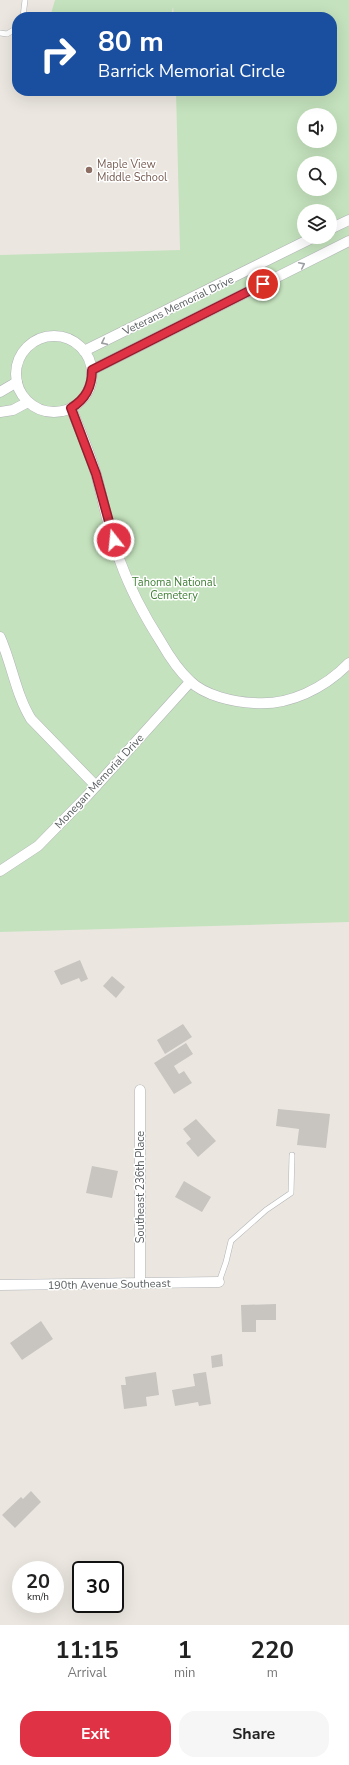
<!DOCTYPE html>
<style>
:root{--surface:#fff;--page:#f6f6f6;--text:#222;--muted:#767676;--accent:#df3245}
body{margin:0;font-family:"Nunito Sans",sans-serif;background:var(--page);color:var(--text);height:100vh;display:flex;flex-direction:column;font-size:15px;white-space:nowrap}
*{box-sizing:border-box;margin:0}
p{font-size:13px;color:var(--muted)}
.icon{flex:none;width:22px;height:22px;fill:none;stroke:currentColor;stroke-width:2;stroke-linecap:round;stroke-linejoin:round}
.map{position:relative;height:1625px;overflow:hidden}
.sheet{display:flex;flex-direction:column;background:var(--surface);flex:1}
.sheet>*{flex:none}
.top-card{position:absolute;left:12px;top:12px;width:325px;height:84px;border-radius:16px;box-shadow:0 4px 16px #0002;background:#1a4fa0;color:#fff;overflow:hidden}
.fabs{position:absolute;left:297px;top:108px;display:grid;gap:8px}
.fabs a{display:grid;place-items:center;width:40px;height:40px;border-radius:50%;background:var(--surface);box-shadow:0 4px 16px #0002;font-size:20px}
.speed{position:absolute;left:12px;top:1561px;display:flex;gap:8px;font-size:20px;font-weight:700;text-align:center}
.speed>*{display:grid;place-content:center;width:52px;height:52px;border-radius:50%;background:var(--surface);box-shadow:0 4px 16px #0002;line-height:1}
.speed small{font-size:10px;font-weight:400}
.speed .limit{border:2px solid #111;border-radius:6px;background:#fff;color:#111}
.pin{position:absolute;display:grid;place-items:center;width:34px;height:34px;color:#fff;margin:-17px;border:2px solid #fff;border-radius:50%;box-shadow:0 1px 4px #0007}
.me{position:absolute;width:44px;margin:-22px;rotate:344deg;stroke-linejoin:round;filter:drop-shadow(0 0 3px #0008)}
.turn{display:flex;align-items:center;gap:14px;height:84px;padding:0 20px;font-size:18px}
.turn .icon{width:52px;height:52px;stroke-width:2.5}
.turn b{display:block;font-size:28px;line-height:34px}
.eta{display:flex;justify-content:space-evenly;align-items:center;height:68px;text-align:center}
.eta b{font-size:24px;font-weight:700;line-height:28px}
.action{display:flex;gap:8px;margin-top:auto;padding:8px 20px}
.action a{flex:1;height:46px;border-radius:16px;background:var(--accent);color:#fff;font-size:16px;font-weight:700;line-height:46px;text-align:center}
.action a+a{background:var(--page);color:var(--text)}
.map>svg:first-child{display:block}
.green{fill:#c4e2bd;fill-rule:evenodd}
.building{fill:#c8c4c0}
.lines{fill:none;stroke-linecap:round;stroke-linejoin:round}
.service-casing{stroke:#b1b4b7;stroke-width:6}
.minor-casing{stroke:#b1b4b7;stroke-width:11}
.service{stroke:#fff;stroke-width:5}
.minor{stroke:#fff;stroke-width:10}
.oneway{stroke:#9b9ea0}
.route-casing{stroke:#91202d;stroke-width:10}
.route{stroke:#df3245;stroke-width:7}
.education-dot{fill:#8d6e63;stroke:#fff;stroke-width:1.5}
.labels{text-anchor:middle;stroke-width:3;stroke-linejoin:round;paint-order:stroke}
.education-label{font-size:11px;fill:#785e54;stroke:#fff;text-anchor:start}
.street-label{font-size:11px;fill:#595e60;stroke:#fff}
.park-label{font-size:11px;fill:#428038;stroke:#fff}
</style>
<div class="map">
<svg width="349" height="1625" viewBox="0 0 349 1625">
<rect width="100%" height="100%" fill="#ebe7e0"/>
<path class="green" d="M55,0h294v922l-349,10v-677l180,-5 -4,-159h156v-74h-158l-1,-10 -2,10h-121zM304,115h26v26h-26zM304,163h26v26h-26zM304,211h26v26h-26z"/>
<g class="building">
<path d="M80,960l8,19 -7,3 -2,-4 -18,7 -7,-14z"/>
<path d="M112,976l13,11 -9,11 -13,-12z"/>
<path d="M183,1024l9,13 -27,17 -8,-14z"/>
<path d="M186,1043l7,11 -19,12 5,8 5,-3 8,12 -18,11 -20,-31z"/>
<path d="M278,1109l52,5 -4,34 -29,-3 2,-16 -23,-3z"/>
<path d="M196,1119l20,22 -18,16 -12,-14 5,-4 -8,-10z"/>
<path d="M92,1166l26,5 -6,27 -26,-5z"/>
<path d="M184,1181l27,16 -9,15 -27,-15z"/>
<path d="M276,1304v16h-20v12h-14l-1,-27z"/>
<path d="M41,1321l12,18 -31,21 -12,-17z"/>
<path d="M222,1354l1,12 -11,2 -1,-12z"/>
<path d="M156,1372l3,23 -13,2 1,9 -23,3 -3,-24h5l-1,-8z"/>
<path d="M206,1372l5,32 -12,2 -1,-4 -23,4 -3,-16 23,-4 -2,-12z"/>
<path d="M31,1491l10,11 -26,26 -13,-13 19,-18 2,2z"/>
</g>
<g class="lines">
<g class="service-casing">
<g id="service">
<path d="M23,17l2,-17"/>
<path d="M0,33l7,1 10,-6"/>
<path d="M219,1282l7,-20 5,-21 35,-31 25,-17 1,-38"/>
</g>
</g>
<g class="minor-casing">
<g id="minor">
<path d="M330,229l19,-9"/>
<circle cx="54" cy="374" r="38"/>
<path d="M84,351l230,-114"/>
<path d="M92,370l257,-129"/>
<path d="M0,392l17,-10"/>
<path d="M71,408c9,22 18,43 25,66 8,29 13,59 24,87 10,28 25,56 41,81 8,14 17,28 29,39 15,15 44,21 64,22 35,3 71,-15 95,-40"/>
<path d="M0,412l13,-2 15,-8"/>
<path d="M0,637c12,27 16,58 31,82l65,67"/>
<path d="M0,871l38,-25 49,-50 103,-114"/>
<path d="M140,1283v-193"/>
<path d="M0,1285l219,-3"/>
</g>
</g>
<use href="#service" class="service"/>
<use href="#minor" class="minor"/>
</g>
<defs><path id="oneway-chevron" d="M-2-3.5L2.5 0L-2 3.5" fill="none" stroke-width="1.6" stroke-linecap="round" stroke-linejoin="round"/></defs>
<g class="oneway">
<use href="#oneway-chevron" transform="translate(302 265) rotate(-26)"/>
<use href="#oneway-chevron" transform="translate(104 342) rotate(154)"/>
</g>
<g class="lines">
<g class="route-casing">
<path id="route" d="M114,540l-18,-66 -25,-66c15,-9 21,-21 21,-38l171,-86"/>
</g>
<use href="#route" class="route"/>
</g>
<circle class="education-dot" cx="89" cy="170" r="4"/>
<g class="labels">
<g class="education-label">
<text x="97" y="168">Maple View<tspan x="97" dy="13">Middle School</tspan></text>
</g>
<g class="street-label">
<text transform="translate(178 305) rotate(-26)" y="4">Veterans Memorial Drive</text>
<text transform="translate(99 781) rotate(-47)" y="4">Monegan Memorial Drive</text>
<text transform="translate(140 1187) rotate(-90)" y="4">Southeast 236th Place</text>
<text transform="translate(109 1284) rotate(-1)" y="4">190th Avenue Southeast</text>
</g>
<g class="park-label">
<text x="174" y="586">Tahoma National<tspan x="174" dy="13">Cemetery</tspan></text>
</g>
</g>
</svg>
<div class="fabs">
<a><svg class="icon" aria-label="sound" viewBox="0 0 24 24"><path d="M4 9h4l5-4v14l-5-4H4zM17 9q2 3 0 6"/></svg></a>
<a><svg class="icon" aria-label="search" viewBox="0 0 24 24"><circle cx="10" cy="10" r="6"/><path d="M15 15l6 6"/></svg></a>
<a><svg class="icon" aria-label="layers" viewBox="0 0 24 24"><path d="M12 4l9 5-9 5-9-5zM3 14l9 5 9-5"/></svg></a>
</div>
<div class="speed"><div>20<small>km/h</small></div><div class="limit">30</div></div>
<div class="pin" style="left:263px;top:284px;background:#d93025"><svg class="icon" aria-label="arrive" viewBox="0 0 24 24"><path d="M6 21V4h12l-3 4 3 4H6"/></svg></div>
<svg class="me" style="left:114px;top:540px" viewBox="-20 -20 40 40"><circle r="17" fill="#df3245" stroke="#fff" stroke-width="3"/><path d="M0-11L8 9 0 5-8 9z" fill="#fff"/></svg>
<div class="top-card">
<div class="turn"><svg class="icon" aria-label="right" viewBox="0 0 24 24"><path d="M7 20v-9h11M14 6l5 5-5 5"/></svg><div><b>80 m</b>Barrick Memorial Circle</div></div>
</div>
</div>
<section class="sheet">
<div class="eta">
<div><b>11:15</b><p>Arrival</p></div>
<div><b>1</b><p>min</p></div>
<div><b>220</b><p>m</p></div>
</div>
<div class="action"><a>Exit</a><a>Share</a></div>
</section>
